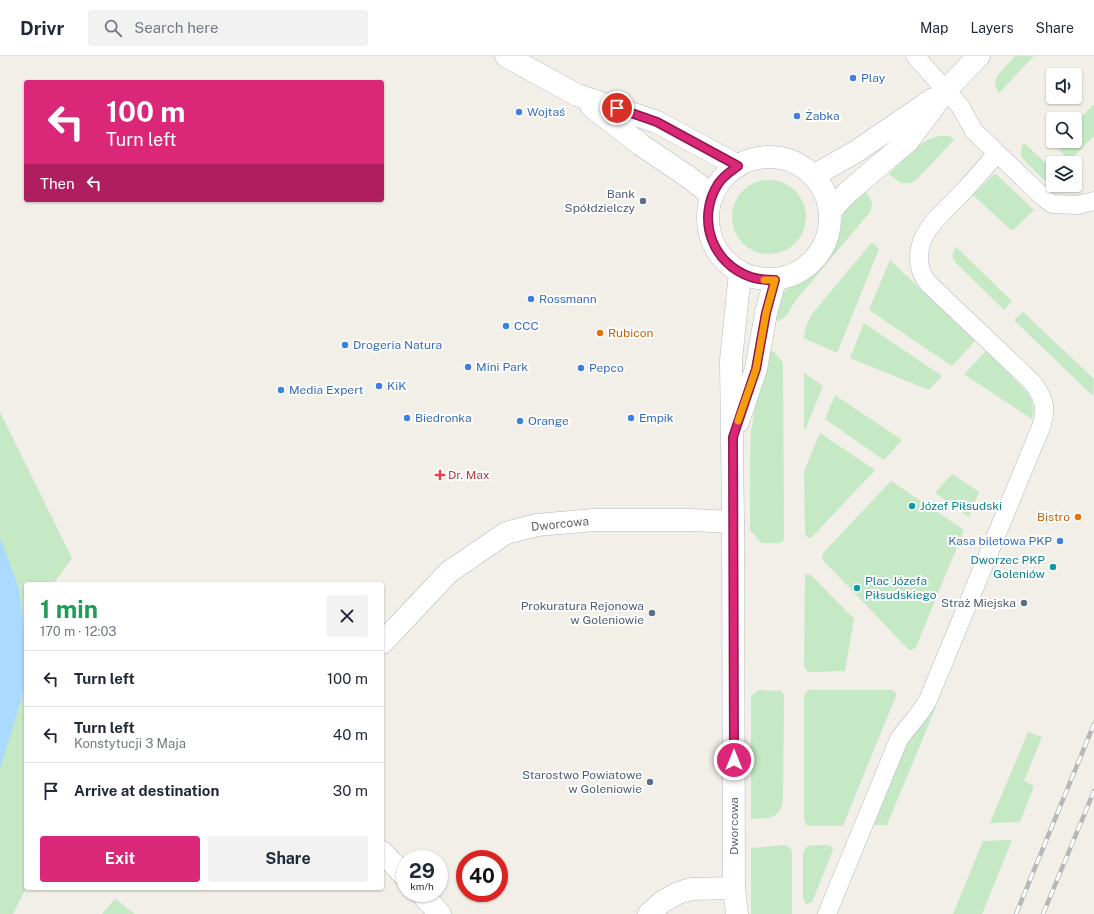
<!DOCTYPE html>
<meta charset="utf-8">
<style>
:root{--surface:#fff;--page:#f2f2f3;--text:#1f2937;--muted:#747a83;--line:#e0e1e3;--accent:#db2777}
body{margin:0;font-family:"Public Sans",sans-serif;background:var(--page);color:var(--text);height:100vh;display:flex;flex-direction:column;font-size:15px;white-space:nowrap}
*{box-sizing:border-box;margin:0}
p{font-size:13px;color:var(--muted)}
.icon{flex:none;width:22px;height:22px;fill:none;stroke:currentColor;stroke-width:2;stroke-linecap:round;stroke-linejoin:round}
.map{position:relative;flex:1;overflow:hidden}
.sheet{position:absolute;left:24px;top:526px;width:360px;height:308px;display:flex;flex-direction:column;background:var(--surface);border-radius:4px;box-shadow:0 1px 3px #0004}
.sheet>*{flex:none}
.hud{position:absolute;left:24px;top:24px;width:360px;height:122px;border-radius:4px;box-shadow:0 1px 3px #0004;background:#db2777;color:#fff;overflow:hidden}
.buttons{position:absolute;left:1046px;top:12px;display:grid;gap:8px}
.buttons a{display:grid;place-items:center;width:36px;height:36px;border-radius:4px;background:var(--surface);box-shadow:0 1px 3px #0004;font-size:20px}
.speed{position:absolute;left:396px;top:794px;display:flex;gap:8px;font-size:20px;font-weight:700;text-align:center}
.speed>*{display:grid;place-content:center;width:52px;height:52px;border-radius:50%;background:var(--surface);box-shadow:0 1px 3px #0004;line-height:1}
.speed small{font-size:10px;font-weight:400}
.speed .limit{border:6px solid #d22;background:#fff;color:#111}
.pin{position:absolute;display:grid;place-items:center;width:34px;height:34px;color:#fff;margin:-17px;border:2px solid #fff;border-radius:50%;box-shadow:0 1px 4px #0007}
.me{position:absolute;width:44px;margin:-22px;rotate:0deg;stroke-linejoin:round;filter:drop-shadow(0 0 3px #0008)}
.turn{display:flex;align-items:center;gap:14px;height:84px;padding:0 16px;font-size:18px}
.turn .icon{width:52px;height:52px;stroke-width:2.5}
.turn b{display:block;font-size:28px;line-height:34px}
.then{display:flex;align-items:center;height:38px;padding:0 16px;background:#0003;gap:8px;font-size:15px}
.round{display:grid;place-items:center;flex:none;width:42px;height:42px;border-radius:4px;background:var(--page)}
.head{display:flex;align-items:center;justify-content:space-between;height:68px;padding:0 16px}
h1{font-size:24px;font-weight:700;line-height:30px;color:#1e9e55}
.action{display:flex;gap:8px;margin-top:auto;padding:8px 16px}
.action a{flex:1;height:46px;border-radius:4px;background:var(--accent);color:#fff;font-size:16px;font-weight:700;line-height:46px;text-align:center}
.action a+a{background:var(--page);color:var(--text)}
ul{padding:0;list-style:none}
li{display:flex;align-items:center;gap:12px;height:56px;padding:0 16px;border-top:1px solid var(--line)}
li div{flex:1}
li b{display:block;font-size:15px}
li em{font-style:normal}
header{display:flex;align-items:center;gap:24px;box-sizing:border-box;height:56px;padding:0 20px;background:var(--surface);border-bottom:1px solid var(--line)}
header strong{font-size:19px}
nav{display:flex;gap:22px;margin-inline-start:auto;font-size:14px}
.search{width:280px;height:36px;background:var(--page);display:flex;align-items:center;gap:10px;box-sizing:border-box;padding:0 14px;border-radius:4px;color:var(--muted);font-size:15px}
.map>svg:first-child{display:block}
.green{fill:#c5e8c5}
.water{fill:#aadaff}
.lines{fill:none;stroke-linecap:round;stroke-linejoin:round}
.lane-casing{stroke:#b5b8bc;stroke-width:19}
.street-casing{stroke:#b5b8bc;stroke-width:23}
.secondary-casing{stroke:#b6babf;stroke-width:23}
.lane{stroke:#fff;stroke-width:18}
.street{stroke:#fff;stroke-width:22}
.secondary{stroke:#fff;stroke-width:22}
.rail-casing{stroke:#b6b7b8;stroke-width:4.5}
.rail{stroke:#fff;stroke-width:3;stroke-dasharray:9;stroke-linecap:butt}
.route-casing{stroke:#8e194d;stroke-width:10}
.route{stroke:#db2777;stroke-width:7}
.slow{stroke:#f59e0b;stroke-width:7}
.shop-dot{fill:#3f7fe0;stroke:#fff;stroke-width:1.5}
.service-dot{fill:#5c6f8a;stroke:#fff;stroke-width:1.5}
.food-dot{fill:#e8710a;stroke:#fff;stroke-width:1.5}
.health-dot{fill:#e0444e;stroke:#fff;stroke-width:1.5}
.culture-dot{fill:#0f9aa8;stroke:#fff;stroke-width:1.5}
.labels{text-anchor:middle;stroke-width:4;stroke-linejoin:round;paint-order:stroke}
.shop-label{font-size:12px;fill:#366cbe;stroke:#fff;text-anchor:start}
.service-label{font-size:12px;fill:#4e5e75;stroke:#fff;text-anchor:end}
.food-label{font-size:12px;fill:#c56008;stroke:#fff;text-anchor:start}
.health-label{font-size:12px;fill:#be3a42;stroke:#fff;text-anchor:start}
.culture-label{font-size:12px;fill:#0d838f;stroke:#fff;text-anchor:start}
.street-label{font-size:12px;fill:#5f6368;stroke:#fff}
</style>
<header>
<strong>Drivr</strong>
<div class="search"><svg class="icon" aria-label="search" viewBox="0 0 24 24"><circle cx="10" cy="10" r="6"/><path d="M15 15l6 6"/></svg>Search here</div>
<nav><a>Map</a><a>Layers</a><a>Share</a></nav>
</header>
<div class="map">
<svg width="1094" height="858" viewBox="0 0 1094 858">
<rect width="100%" height="100%" fill="#f1efe8"/>
<g class="green">
<path d="M1015,0h19l-35,37c-5,-7 -5,-11 -1,-18z"/>
<path d="M1094,48v32l-21,21 -2,1 -5,-1 -11,-12 4,-4h16v-17z"/>
<path d="M938,80h12l4,4 -38,40 -5,3h-9l3,3 -16,-12c15,-14 28,-32 49,-38z"/>
<path d="M1024,87l29,27v15h4l-3,3 -6,-4 -26,-26c-2,-6 -1,-10 2,-15z"/>
<path d="M996,118l38,36 -21,20 -3,-1 -37,-34 20,-20z"/>
<circle cx="769" cy="161" r="37"/>
<path d="M865,134c6,10 9,11 5,22l-74,88c-6,8 -10,23 -23,21l7,-23 4,-6 6,-5 26,-17 14,-16 7,-15 7,-28z"/>
<path d="M872,186l7,7 -42,104 -33,-15c1,-9 3,-16 8,-24z"/>
<path d="M956,191l56,54 -8,9 -50,-49c-2,-6 -2,-9 2,-14z"/>
<path d="M890,204l85,81 -23,25 -83,-56z"/>
<path d="M1023,256l71,67 -1,17 -79,-76z"/>
<path d="M864,267l78,53 -13,14 -79,-32z"/>
<path d="M768,293c7,2 11,8 15,14l1,176 -2,3 -2,1h-18l-12,-13v-70l1,-28 4,-25z"/>
<path d="M986,295l41,41c6,9 8,17 5,27l-68,-45z"/>
<path d="M804,317l19,13 -18,44 -1,-1z"/>
<path d="M835,339l67,45 -18,20 -59,-41z"/>
<path d="M0,356l72,146 -19,26h-27v304l-13,26h-13z"/>
<path d="M820,377l55,37 -63,67 -4,1 -3,-4 -1,-63z"/>
<path d="M952,418l27,18 -10,25 -34,-24z"/>
<path d="M891,425l73,49 -48,117c-3,3 -4,4 -8,2l-85,-89 -1,-3 2,-5z"/>
<path d="M806,518l5,1 43,44 -9,52 -36,1 -2,-1 -3,-4 1,-91z"/>
<path d="M759,634l22,1 3,4 -1,105c-3,20 -15,18 -32,19v-123z"/>
<path d="M809,634h83c3,1 4,3 4,6l-52,127 -1,2 -2,1h-32l-3,-1 -2,-7v-122l1,-3z"/>
<path d="M937,648l-50,121h-13l33,-81 9,-13 12,-14z"/>
<path d="M1028,676l14,5 -18,44 10,5 -14,36 -30,1z"/>
<path d="M1012,784l-30,74h-29l30,-73z"/>
<path d="M784,789c5,1 7,3 8,8v61h-41v-66z"/>
<path d="M811,789h17l4,2 1,3 -21,52 -6,2 -2,-3 -1,-4v-44l3,-6z"/>
<path d="M115,843l20,15h-33z"/>
</g>
<path class="water" d="M0,482l19,50 7,55v41l-26,85z"/>
<g class="lines">
<g class="lane-casing">
<g id="lane">
<path d="M915,0l45,50 14,25 69,66 9,7 26,1 16,-4"/>
<path d="M827,858l72,-175c9,-13 21,-24 29,-39l113,-273c1,-4 3,-9 3,-13 2,-11 -5,-23 -12,-32l-102,-97c-8,-9 -11,-16 -11,-28 0,-27 24,-44 41,-62 13,-14 25,-27 37,-42"/>
</g>
</g>
<g class="street-casing">
<g id="street">
<path d="M382,587l67,-71 57,-39 31,-8 57,-5h97l42,2"/>
<path d="M382,796l23,24"/>
<path d="M421,837l19,21"/>
<path d="M649,858l13,-12 16,-9 13,-4 43,-1"/>
</g>
</g>
<g class="secondary-casing">
<g id="secondary">
<path d="M506,0l71,39 80,27 81,44"/>
<path d="M591,50l50,39 46,31 25,19"/>
<circle cx="769" cy="162" r="61"/>
<path d="M813,120l44,-25 76,-52"/>
<path d="M830,155l18,-19 60,-51 38,-51 33,-34"/>
<path d="M738,366l18,-53 10,-56 9,-33"/>
<path d="M737,858l-3,-26 -1,-366 -2,-162 9,-87"/>
</g>
</g>
<use href="#lane" class="lane"/>
<use href="#street" class="street"/>
<use href="#secondary" class="secondary"/>
<g class="rail-casing">
<g id="rail">
<path d="M1016,858l78,-190"/>
<path d="M1043,858l51,-123"/>
</g>
</g>
<use href="#rail" class="rail"/>
</g>
<g class="lines">
<g class="route-casing">
<path id="route" d="M617,52l40,14 81,44c-7,5 -15,10 -20,18 -22,35 -6,80 33,93 8,3 15,3 24,3l-9,33 -10,56 -23,68 1,323"/>
</g>
<use href="#route" class="route"/>
<path class="slow" d="M738,365l18,-52 10,-56 9,-33h-11"/>
</g>
<g class="shop-dot">
<circle cx="853" cy="22" r="4"/>
<circle cx="519" cy="56" r="4"/>
<circle cx="797" cy="60" r="4"/>
<circle cx="531" cy="243" r="4"/>
<circle cx="506" cy="270" r="4"/>
<circle cx="345" cy="289" r="4"/>
<circle cx="468" cy="311" r="4"/>
<circle cx="581" cy="312" r="4"/>
<circle cx="379" cy="330" r="4"/>
<circle cx="281" cy="334" r="4"/>
<circle cx="407" cy="362" r="4"/>
<circle cx="631" cy="362" r="4"/>
<circle cx="520" cy="365" r="4"/>
<circle cx="1060" cy="485" r="4"/>
</g>
<g class="service-dot">
<circle cx="643" cy="145" r="4"/>
<circle cx="1024" cy="547" r="4"/>
<circle cx="652" cy="557" r="4"/>
<circle cx="650" cy="726" r="4"/>
</g>
<g class="food-dot">
<circle cx="600" cy="277" r="4"/>
<circle cx="1078" cy="461" r="4"/>
</g>
<path class="health-dot" d="M438 413h4v4h4v4h-4v4h-4v-4h-4v-4h4z"/>
<g class="culture-dot">
<circle cx="912" cy="450" r="4"/>
<circle cx="1053" cy="511" r="4"/>
<circle cx="857" cy="532" r="4"/>
</g>
<g class="labels">
<g class="shop-label">
<text x="861" y="26">Play</text>
<text x="527" y="60">Wojtaś</text>
<text x="805" y="64">Żabka</text>
<text x="539" y="247">Rossmann</text>
<text x="514" y="274">CCC</text>
<text x="353" y="293">Drogeria Natura</text>
<text x="476" y="315">Mini Park</text>
<text x="589" y="316">Pepco</text>
<text x="387" y="334">KiK</text>
<text x="289" y="338">Media Expert</text>
<text x="415" y="366">Biedronka</text>
<text x="639" y="366">Empik</text>
<text x="528" y="369">Orange</text>
<text x="1052" y="489" text-anchor="end">Kasa biletowa PKP</text>
</g>
<g class="service-label">
<text x="635" y="142">Bank<tspan x="635" dy="14">Spółdzielczy</tspan></text>
<text x="1016" y="551">Straż Miejska</text>
<text x="644" y="554">Prokuratura Rejonowa<tspan x="644" dy="14">w Goleniowie</tspan></text>
<text x="642" y="723">Starostwo Powiatowe<tspan x="642" dy="14">w Goleniowie</tspan></text>
</g>
<g class="food-label">
<text x="608" y="281">Rubicon</text>
<text x="1070" y="465" text-anchor="end">Bistro</text>
</g>
<g class="health-label">
<text x="448" y="423">Dr. Max</text>
</g>
<g class="culture-label">
<text x="920" y="454">Józef Piłsudski</text>
<text x="1045" y="508" text-anchor="end">Dworzec PKP<tspan x="1045" dy="14">Goleniów</tspan></text>
<text x="865" y="529">Plac Józefa<tspan x="865" dy="14">Piłsudskiego</tspan></text>
</g>
<g class="street-label">
<text transform="translate(560 468) rotate(-6)" y="4">Dworcowa</text>
<text transform="translate(734 770) rotate(-90)" y="4">Dworcowa</text>
</g>
</g>
</svg>
<div class="buttons">
<a><svg class="icon" aria-label="sound" viewBox="0 0 24 24"><path d="M4 9h4l5-4v14l-5-4H4zM17 9q2 3 0 6"/></svg></a>
<a><svg class="icon" aria-label="search" viewBox="0 0 24 24"><circle cx="10" cy="10" r="6"/><path d="M15 15l6 6"/></svg></a>
<a><svg class="icon" aria-label="layers" viewBox="0 0 24 24"><path d="M12 4l9 5-9 5-9-5zM3 14l9 5 9-5"/></svg></a>
</div>
<div class="speed"><div>29<small>km/h</small></div><div class="limit">40</div></div>
<div class="pin" style="left:617px;top:52px;background:#d93025"><svg class="icon" aria-label="arrive" viewBox="0 0 24 24"><path d="M6 21V4h12l-3 4 3 4H6"/></svg></div>
<svg class="me" style="left:734px;top:704px" viewBox="-20 -20 40 40"><circle r="17" fill="#db2777" stroke="#fff" stroke-width="3"/><path d="M0-11L8 9 0 5-8 9z" fill="#fff"/></svg>
<div class="hud">
<div class="turn"><svg class="icon" aria-label="left" viewBox="0 0 24 24"><path d="M17 20v-9H6M10 6l-5 5 5 5"/></svg><div><b>100 m</b>Turn left</div></div>
<div class="then">Then<svg class="icon" aria-label="left" viewBox="0 0 24 24"><path d="M17 20v-9H6M10 6l-5 5 5 5"/></svg></div>
</div>
<section class="sheet">
<div class="head"><div><h1>1 min</h1><p>170 m · 12:03</p></div><a class="round"><svg class="icon" aria-label="close" viewBox="0 0 24 24"><path d="M6 6l12 12M18 6L6 18"/></svg></a></div>
<ul>
<li><svg class="icon" aria-label="left" viewBox="0 0 24 24"><path d="M17 20v-9H6M10 6l-5 5 5 5"/></svg><div><b>Turn left</b></div><em>100 m</em></li>
<li><svg class="icon" aria-label="left" viewBox="0 0 24 24"><path d="M17 20v-9H6M10 6l-5 5 5 5"/></svg><div><b>Turn left</b><p>Konstytucji 3 Maja</p></div><em>40 m</em></li>
<li><svg class="icon" aria-label="arrive" viewBox="0 0 24 24"><path d="M6 21V4h12l-3 4 3 4H6"/></svg><div><b>Arrive at destination</b></div><em>30 m</em></li>
</ul>
<div class="action"><a>Exit</a><a>Share</a></div>
</section>
</div>
